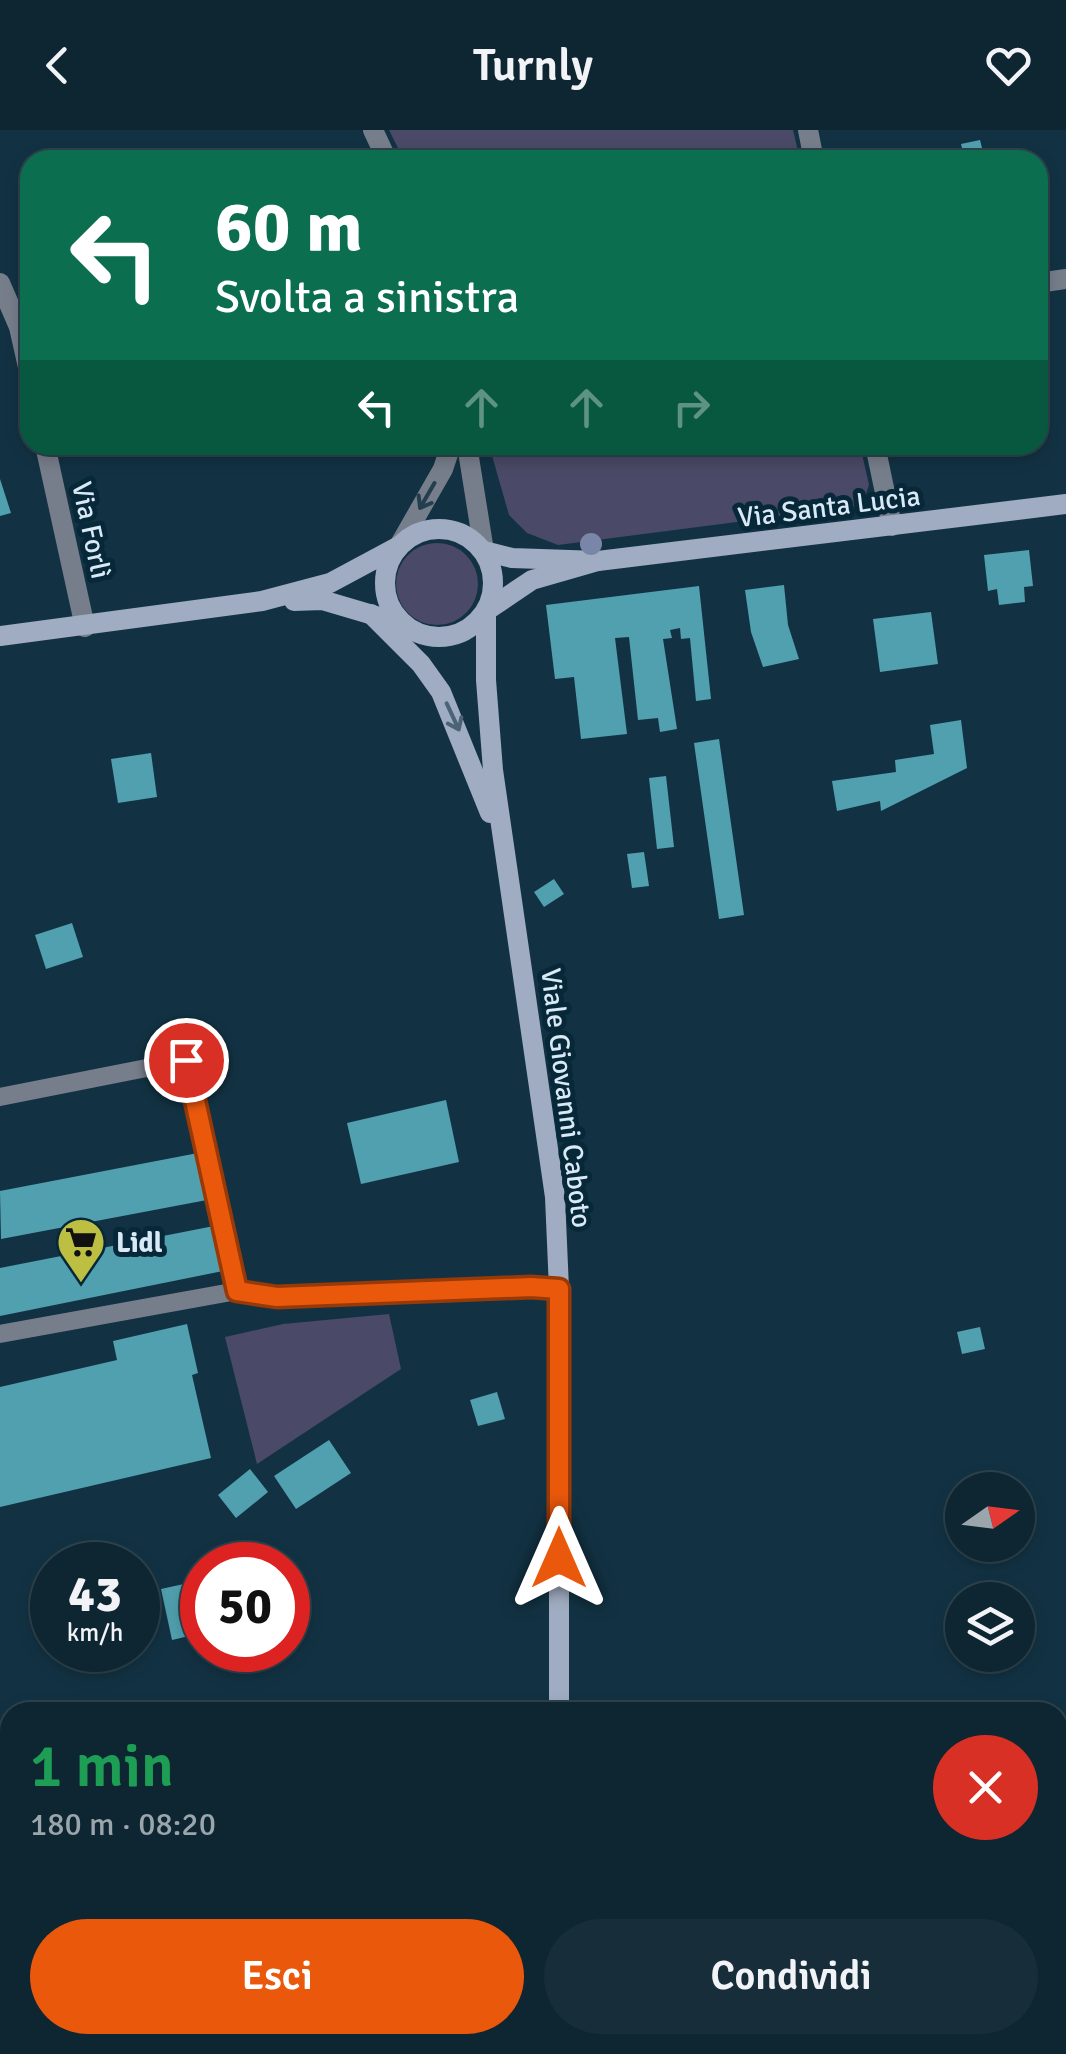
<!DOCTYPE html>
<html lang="it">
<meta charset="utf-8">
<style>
:root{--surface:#0e2632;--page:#172e3a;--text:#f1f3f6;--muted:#9ba5ac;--line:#2e434d;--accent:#ea580c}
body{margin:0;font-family:Signika,sans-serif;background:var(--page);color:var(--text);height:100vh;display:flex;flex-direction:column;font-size:38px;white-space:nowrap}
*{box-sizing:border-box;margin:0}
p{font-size:32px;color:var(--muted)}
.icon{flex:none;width:55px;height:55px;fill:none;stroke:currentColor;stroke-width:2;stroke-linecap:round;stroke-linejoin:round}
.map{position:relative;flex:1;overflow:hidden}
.drawer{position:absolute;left:0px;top:1572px;width:1068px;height:352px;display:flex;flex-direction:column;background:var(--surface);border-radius:30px 30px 0 0;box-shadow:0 5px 15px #0003,0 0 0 2px var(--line)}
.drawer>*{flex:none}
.guide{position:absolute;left:20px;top:20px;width:1028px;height:305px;border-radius:30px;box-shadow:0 5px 15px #0003,0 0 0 2px var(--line);background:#0b6e4f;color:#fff;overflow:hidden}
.needle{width:65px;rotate:76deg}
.fabs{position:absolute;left:945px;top:1342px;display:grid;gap:20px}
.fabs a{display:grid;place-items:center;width:90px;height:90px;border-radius:50%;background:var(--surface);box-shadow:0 5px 15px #0003,0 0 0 2px var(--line);font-size:50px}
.speed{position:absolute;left:30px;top:1412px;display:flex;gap:20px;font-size:50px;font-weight:700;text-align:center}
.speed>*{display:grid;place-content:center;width:130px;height:130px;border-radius:50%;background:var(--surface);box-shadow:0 5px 15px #0003,0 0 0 2px var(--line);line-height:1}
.speed small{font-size:25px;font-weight:400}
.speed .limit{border:15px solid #d22;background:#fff;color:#111}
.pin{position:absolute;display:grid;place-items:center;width:85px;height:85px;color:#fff;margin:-42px;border:5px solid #fff;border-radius:50%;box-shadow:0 2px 10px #0007}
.me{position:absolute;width:110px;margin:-55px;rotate:0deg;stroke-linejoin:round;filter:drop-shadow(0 0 8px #0008)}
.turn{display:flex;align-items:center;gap:35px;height:210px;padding:0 30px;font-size:45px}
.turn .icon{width:130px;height:130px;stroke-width:2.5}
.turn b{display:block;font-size:70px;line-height:85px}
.lanes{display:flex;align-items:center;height:95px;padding:0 30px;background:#0003;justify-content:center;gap:50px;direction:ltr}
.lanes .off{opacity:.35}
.round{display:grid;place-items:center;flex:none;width:105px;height:105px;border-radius:52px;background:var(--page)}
.head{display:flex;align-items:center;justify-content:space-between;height:170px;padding:0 30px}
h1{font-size:60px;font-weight:600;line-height:75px;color:#1e9e55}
.action{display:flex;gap:20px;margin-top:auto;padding:20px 30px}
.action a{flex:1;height:115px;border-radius:60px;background:var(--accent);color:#fff;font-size:40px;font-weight:600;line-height:115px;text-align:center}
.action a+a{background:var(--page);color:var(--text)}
header{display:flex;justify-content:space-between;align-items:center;height:130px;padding:0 30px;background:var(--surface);font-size:45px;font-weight:600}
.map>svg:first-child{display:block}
.green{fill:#4a4967}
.building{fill:#51a0af}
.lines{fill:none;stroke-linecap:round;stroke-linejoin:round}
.service{stroke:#777e8b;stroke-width:18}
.minor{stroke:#777e8b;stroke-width:20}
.secondary{stroke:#a0acc1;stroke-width:20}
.tree{fill:#7986a8}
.oneway{stroke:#233e4e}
.oneway2{stroke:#4c6376}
.route-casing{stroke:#983908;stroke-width:25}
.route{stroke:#ea580c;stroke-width:18}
.labels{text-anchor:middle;stroke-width:10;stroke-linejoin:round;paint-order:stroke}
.street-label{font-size:28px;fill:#d9eaf6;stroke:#072839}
.poi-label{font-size:28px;font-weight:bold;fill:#d9eaf6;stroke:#072839;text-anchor:start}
</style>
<header><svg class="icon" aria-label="back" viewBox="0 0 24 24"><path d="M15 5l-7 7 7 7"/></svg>Turnly<svg class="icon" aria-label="heart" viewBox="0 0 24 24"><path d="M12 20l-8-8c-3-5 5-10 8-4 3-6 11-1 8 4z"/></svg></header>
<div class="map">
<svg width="1066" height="1924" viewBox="0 0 1066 1924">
<rect width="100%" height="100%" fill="#123243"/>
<g class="green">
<path d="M389,0h404l5,21 -11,9h-383z"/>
<path d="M489,315h371l9,40 -7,21 -304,39 -31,-12 -18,-18z"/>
<circle cx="437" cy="454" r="41"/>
<path d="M389,1184l12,55 -144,95 -32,-127 58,-13z"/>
</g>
<g class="building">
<path d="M980,10l5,20h-20l-4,-16z"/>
<path d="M0,349l11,34 -11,3z"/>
<path d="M1029,420l4,36 -9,1 1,15 -26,3 -2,-16 -9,2 -4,-36z"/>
<path d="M784,455l4,40 11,34 -36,8 -12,-35 -6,-42z"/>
<path d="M699,456l12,113 -15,2 -6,-63 -9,1 -1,-11 -10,2 2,8 -9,1 14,90 -17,3 -2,-14 -20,2 -9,-83 -14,1 12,96 -46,5 -7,-62 -19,2 -9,-74z"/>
<path d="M931,482l7,52 -58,8 -7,-53z"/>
<path d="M961,590l6,48 -86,43 -1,-10 -43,10 -5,-30 64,-9 -1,-12 39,-6 -4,-29z"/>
<path d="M719,609l25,176 -25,4 -25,-176z"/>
<path d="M151,623l6,44 -39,6 -7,-44z"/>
<path d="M666,646l8,71 -17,2 -8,-71z"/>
<path d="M644,722l5,34 -17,2 -5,-34z"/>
<path d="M554,749l10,15 -20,13 -10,-15z"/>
<path d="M72,793l11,34 -37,12 -11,-34z"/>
<path d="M446,970l13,62 -98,22 -14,-61z"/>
<path d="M198,1023l9,47 -206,39 -1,-48z"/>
<path d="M214,1096l9,45 -223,45v-48z"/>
<path d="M187,1194l11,49 -6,2 19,83 -211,49v-120l117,-27 -4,-19z"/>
<path d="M980,1197l5,22 -23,5 -5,-22z"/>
<path d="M497,1262l8,27 -27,7 -8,-26z"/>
<path d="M329,1310l22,33 -55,36 -22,-33z"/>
<path d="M250,1339l18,23 -32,26 -18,-23z"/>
<path d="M117,1423l6,12h-31z"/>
<path d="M202,1450v53l-30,7 -11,-51z"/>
<path d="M63,1520h45l1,7 -42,11z"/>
<path d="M0,1739h10v101l-10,-1z"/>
<path d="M886,1915h54l10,9h-32l-2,-3 -31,3 -3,-7z"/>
</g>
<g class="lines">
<g class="service">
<path d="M0,967l187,-37 50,231"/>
<path d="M0,1204l237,-43 40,6 254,-10 28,2"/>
</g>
<g class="minor">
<path d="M373,0l14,30"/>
<path d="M808,0l6,30"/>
<path d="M0,153l19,44 11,49"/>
<path d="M1038,153l28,-4"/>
<path d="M45,315l40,182"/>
<path d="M467,315l17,106"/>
<path d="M875,315l17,81"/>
<path d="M399,416l44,-77 8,-24"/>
<path d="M0,1886l10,3"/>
<path d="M69,1915l16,9"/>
</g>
<g class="secondary">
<circle cx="439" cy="453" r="54"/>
<path d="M484,421l28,7 86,3 468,-57"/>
<path d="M294,471l28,-1 61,18"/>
<path d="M371,484l50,50 20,28 49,121"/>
<path d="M0,506l262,-35 68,-18 69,-37"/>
<path d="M559,1582v-423l-4,-92 -62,-427 -7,-90v-69l46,-31 66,-19"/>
<path d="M558,1924v-9"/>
</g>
</g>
<circle class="tree" cx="591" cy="414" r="11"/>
<defs><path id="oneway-shaft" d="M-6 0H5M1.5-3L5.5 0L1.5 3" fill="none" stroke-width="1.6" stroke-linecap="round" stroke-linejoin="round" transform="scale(2.5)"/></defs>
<use class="oneway" href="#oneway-shaft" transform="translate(427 366) rotate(120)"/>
<use class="oneway2" href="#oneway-shaft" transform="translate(453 587) rotate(65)"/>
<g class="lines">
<g class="route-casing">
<path id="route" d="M186,930l51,231 40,6 254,-10 28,2v269"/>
</g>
<use href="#route" class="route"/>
</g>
<defs>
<g id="supermarket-pin" transform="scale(2.5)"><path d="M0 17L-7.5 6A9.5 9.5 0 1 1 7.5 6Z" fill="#bdbf43" stroke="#072839"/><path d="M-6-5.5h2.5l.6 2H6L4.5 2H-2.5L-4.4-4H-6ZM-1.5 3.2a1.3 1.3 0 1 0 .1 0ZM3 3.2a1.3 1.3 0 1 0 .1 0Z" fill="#111"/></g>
</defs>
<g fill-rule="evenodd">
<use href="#supermarket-pin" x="81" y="1112"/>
</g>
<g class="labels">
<g class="street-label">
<text transform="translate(829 376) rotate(-7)" y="10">Via Santa Lucia</text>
<text transform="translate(92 400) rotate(78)" y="10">Via Forlì</text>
<text transform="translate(567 968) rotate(83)" y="10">Viale Giovanni Caboto</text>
</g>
<g class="poi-label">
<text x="116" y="1122">Lidl</text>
</g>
</g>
</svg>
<div class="fabs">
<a><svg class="needle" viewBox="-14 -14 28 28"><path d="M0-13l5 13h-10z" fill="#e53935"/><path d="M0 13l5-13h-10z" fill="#9ba5ac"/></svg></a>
<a><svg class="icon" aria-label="layers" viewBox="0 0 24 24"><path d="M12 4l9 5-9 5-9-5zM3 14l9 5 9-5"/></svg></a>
</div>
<div class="speed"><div>43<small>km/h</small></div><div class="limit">50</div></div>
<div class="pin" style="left:186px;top:930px;background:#d93025"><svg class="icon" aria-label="arrive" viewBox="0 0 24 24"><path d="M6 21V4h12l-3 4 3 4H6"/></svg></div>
<svg class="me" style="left:559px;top:1428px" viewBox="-20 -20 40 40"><path d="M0-17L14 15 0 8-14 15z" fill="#ea580c" stroke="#fff" stroke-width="4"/></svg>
<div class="guide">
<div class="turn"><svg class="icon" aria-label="left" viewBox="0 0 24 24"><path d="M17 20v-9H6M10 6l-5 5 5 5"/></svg><div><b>60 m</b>Svolta a sinistra</div></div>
<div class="lanes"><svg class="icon" aria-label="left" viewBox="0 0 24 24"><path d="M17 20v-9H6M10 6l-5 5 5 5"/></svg><svg class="icon off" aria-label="ahead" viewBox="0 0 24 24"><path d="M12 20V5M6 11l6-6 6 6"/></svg><svg class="icon off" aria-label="ahead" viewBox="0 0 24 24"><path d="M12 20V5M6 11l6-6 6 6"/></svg><svg class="icon off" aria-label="right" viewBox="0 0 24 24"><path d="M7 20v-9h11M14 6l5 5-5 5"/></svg></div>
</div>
<section class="drawer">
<div class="head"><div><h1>1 min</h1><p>180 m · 08:20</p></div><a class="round" style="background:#d93025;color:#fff"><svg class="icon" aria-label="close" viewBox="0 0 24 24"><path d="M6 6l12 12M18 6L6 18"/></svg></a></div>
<div class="action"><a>Esci</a><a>Condividi</a></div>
</section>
</div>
